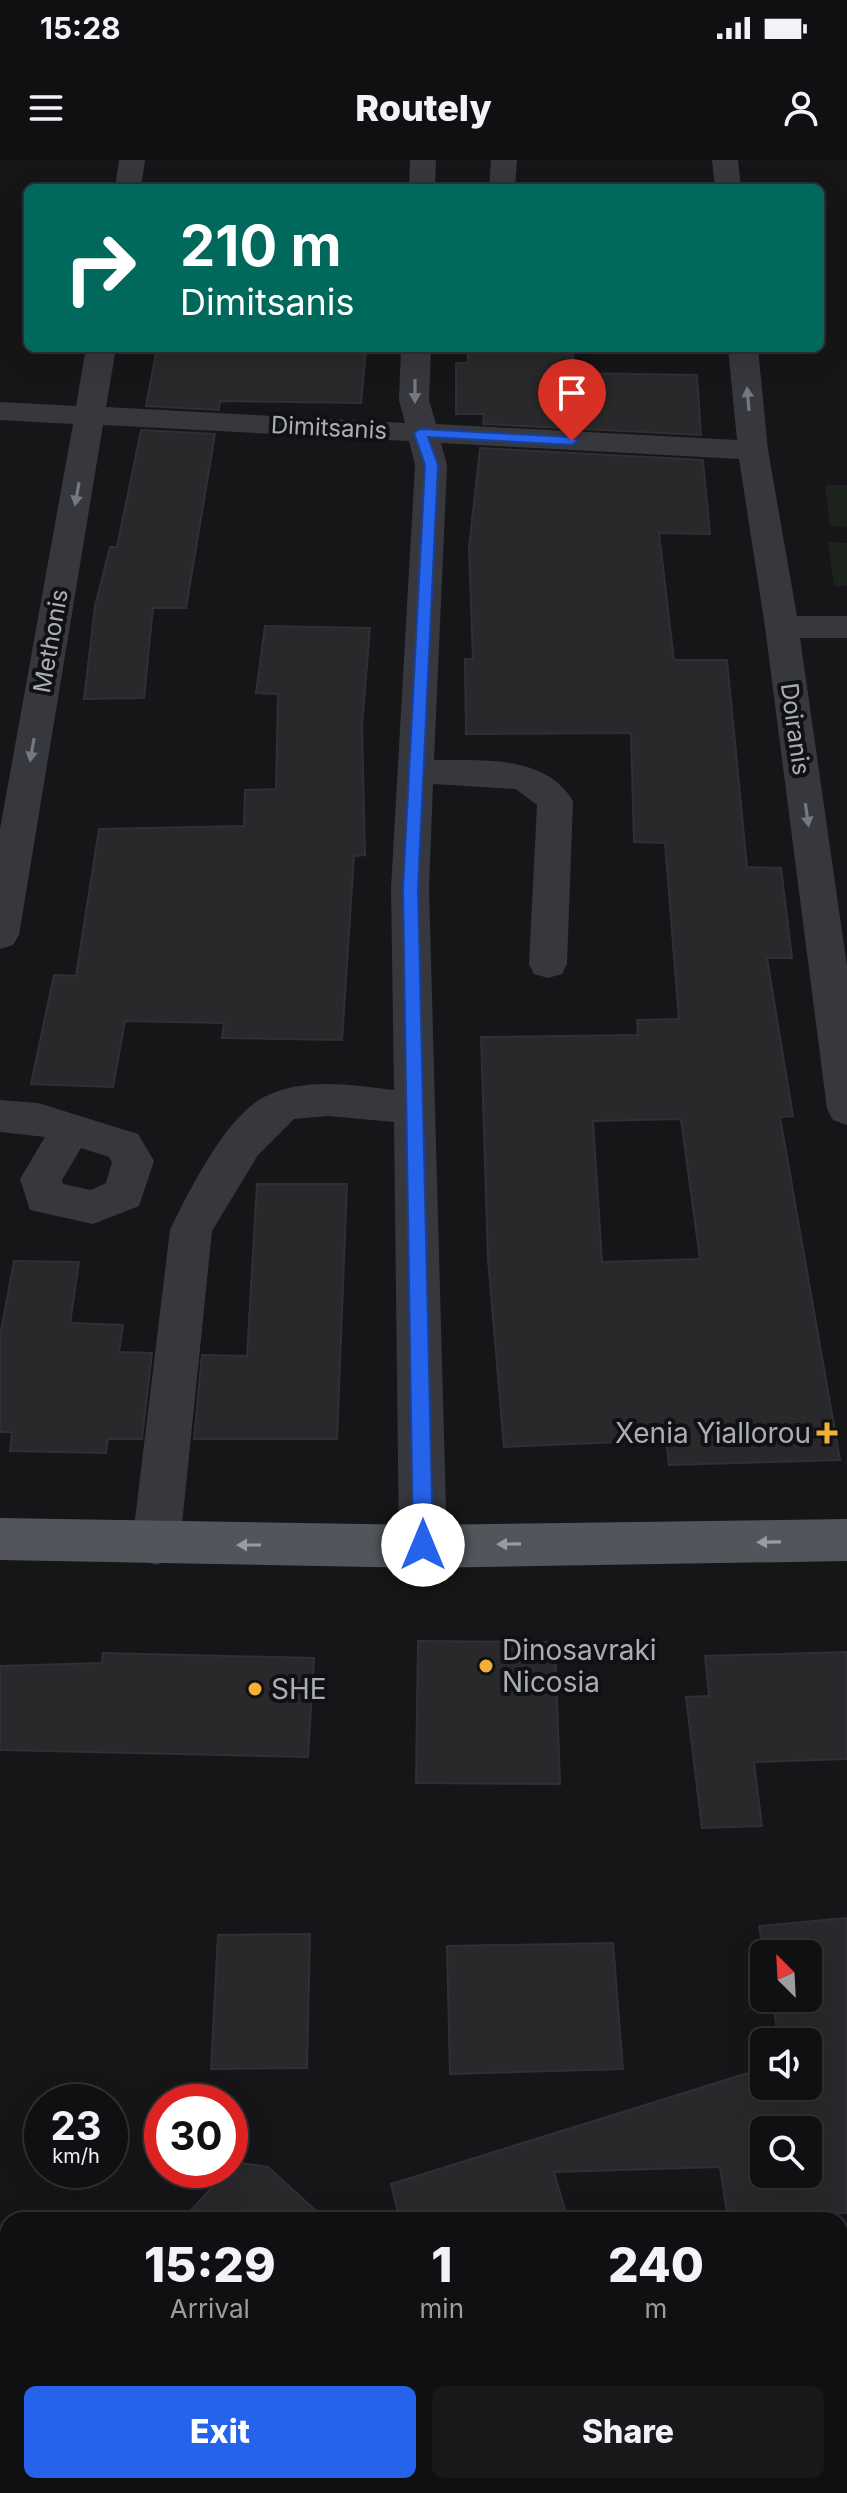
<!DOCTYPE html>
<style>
:root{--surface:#101012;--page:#19191b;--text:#f1f3f6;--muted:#9c9d9f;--line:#303032;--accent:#2563eb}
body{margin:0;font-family:Inter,sans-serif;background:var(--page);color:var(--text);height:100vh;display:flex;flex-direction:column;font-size:30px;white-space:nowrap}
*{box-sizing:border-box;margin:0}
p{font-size:26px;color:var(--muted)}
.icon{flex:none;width:44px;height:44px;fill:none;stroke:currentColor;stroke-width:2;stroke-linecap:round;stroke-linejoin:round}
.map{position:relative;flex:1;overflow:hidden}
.side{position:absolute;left:0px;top:2052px;width:848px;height:282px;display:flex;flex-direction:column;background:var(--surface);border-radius:24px 24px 0 0;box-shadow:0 8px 32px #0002,0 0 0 2px var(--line)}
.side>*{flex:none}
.guide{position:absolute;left:24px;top:24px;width:800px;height:168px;border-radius:12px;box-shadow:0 8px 32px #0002,0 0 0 2px var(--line);background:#00695c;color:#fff;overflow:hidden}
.needle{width:52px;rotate:336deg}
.buttons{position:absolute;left:750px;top:1780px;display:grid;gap:16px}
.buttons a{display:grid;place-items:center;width:72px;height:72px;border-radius:12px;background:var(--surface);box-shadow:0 8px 32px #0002,0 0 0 2px var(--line);font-size:40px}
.speed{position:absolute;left:24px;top:1924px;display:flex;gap:16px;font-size:40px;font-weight:700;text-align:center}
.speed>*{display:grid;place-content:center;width:104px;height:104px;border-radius:50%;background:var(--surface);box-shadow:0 8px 32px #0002,0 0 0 2px var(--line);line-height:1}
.speed small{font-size:20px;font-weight:400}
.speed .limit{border:12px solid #d22;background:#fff;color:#111}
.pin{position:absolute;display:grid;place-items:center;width:68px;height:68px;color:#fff;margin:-82px -34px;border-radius:50% 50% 50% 0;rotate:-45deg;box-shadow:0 0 8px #0007}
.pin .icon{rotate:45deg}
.me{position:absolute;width:88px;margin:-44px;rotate:0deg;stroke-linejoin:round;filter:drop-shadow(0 0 6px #0008)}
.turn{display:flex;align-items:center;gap:28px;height:168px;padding:0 24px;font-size:36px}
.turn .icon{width:104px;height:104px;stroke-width:2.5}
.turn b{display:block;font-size:56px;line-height:68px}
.eta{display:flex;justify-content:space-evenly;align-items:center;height:136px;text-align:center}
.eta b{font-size:48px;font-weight:800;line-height:56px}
.button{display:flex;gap:16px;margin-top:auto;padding:16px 24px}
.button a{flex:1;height:92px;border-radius:12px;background:var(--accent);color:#fff;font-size:32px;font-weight:800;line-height:92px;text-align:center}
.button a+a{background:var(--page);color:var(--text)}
.status{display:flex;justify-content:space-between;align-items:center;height:56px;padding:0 40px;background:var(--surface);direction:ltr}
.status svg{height:22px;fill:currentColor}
header{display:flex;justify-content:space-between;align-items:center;height:104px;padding:0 24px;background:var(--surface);font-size:36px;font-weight:800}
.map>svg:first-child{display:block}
.green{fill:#1c231d}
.building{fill:#29292c;stroke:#303034;stroke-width:2;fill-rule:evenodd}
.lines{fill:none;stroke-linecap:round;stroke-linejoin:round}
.minor{fill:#37383d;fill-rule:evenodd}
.major{fill:#53555c;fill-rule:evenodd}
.oneway{fill:#757881}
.oneway2{fill:#979ba6}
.route{fill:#2563eb;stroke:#184099;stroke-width:2}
.poi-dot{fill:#f2b134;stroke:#111113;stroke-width:3}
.labels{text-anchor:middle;stroke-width:8;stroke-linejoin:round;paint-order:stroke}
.far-street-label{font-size:24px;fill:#a8adb8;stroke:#111113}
.poi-label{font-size:28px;fill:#a8adb8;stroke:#111113;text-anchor:start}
</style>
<div class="status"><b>15:28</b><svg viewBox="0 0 49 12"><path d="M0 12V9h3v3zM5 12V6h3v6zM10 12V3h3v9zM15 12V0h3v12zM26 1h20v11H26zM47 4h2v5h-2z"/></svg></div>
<header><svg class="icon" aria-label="menu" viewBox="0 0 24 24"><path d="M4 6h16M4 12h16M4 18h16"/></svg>Routely<svg class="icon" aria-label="person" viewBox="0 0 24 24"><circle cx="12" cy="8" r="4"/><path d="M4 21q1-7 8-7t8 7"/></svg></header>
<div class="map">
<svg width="847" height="2333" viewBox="0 0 847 2333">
<rect width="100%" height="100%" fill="#161618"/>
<g class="green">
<path d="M825,325h22v42l-17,-1z"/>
<path d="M828,382l19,1v43h-13z"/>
</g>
<g class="building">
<path d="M157,188l209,3 -5,52 -141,-2 -1,9 -73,-4z"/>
<path d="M468,188h105l1,25 123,2 4,60 -218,-11 1,-10h-28v-51h12z"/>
<path d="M141,270l74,4 -29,174h-33l-9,90 -60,1 11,-93 15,-59h7z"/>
<path d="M480,288l223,12 7,74 -51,-1 15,127h53l20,207 34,1 11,90h-25l26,158 -13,1 60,343 -171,5 -3,-25 -162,7 -16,-188 -7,-222 157,-2 -1,-15 42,-1 -14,-176 -31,-1 -3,-109 -165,1 -1,-75h8l-4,-111zM681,959l19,140 -98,3 -9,-141z"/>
<path d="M265,466l105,2 -8,98 3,129 -11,1 -12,184 -120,-2 2,-15 -99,-2 -12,66 -82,-3 23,-109 22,1 23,-147 145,-3 1,-36 31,-1 2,-95 -22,-1z"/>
<path d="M257,1024h90l-10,255h-143l8,-84 45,1z"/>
<path d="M14,1101l65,1 -9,61 53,2 -4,27 33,1 -10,86h-34l-2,14 -96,-2 2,-19h-12v-96z"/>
<path d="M418,1481l137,1 5,142 -144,-1z"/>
<path d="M847,1492v107l-93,3 8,64 -60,2 -16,-131 23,-1 -4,-40z"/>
<path d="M103,1493l211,5 -6,99 -308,-7v-84l102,-3z"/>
<path d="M847,1758v295l-119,7 -8,-53 -166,5 14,48h-168l-9,-36 370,-115h3v17h44v-44h-29l-7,-44h36v-44h-44l-5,-28zM764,1970h44v44h-44z"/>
<path d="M310,1774l-3,134 -96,1 7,-134z"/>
<path d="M613,1783l10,126 -173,5 -3,-128z"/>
<path d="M235,2002l33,5 58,53h-144z"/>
</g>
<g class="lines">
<g class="minor">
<path d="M119,0h26l-4,28h-26z"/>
<path d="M410,0h26l-1,28h-26z"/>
<path d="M491,0h26l-2,28h-26z"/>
<path d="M712,0h26l3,28h-26z"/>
<path d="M86,188h30l-10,59 299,16 -6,-23 2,-52h30l-2,52 7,24 301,16 -9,-92h30l10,102 29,166h50v22h-47l47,328v159l-14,-5 -6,-11 -62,-482 -26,-168 -298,-16 6,22 -13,295c48,1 111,-6 139,41l-6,163 -5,10 -14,4 -14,-4 -5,-10 8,-159 -21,-16 -83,-5 -4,104 18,657 -7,15 -17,6 -17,-6 -7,-15 -5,-423 -66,-6 -34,3 -36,36 -46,76 -32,313 -7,15 -17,6 -17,-6 -7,-15 38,-314c19,-39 56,-115 96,-134 39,-19 86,-11 128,-6l-3,-202 24,-423 -6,-24 -306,-16 -84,510 -6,10 -13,4v-120l73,-405 -73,-4v-18l76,4z"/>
<path d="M0,940l38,3 100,31 16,27 -15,45 -46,18 -63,-14 -10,-31 25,-42 -45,-5zM81,988l28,9 3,5 -6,21 -15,7 -28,-6 -1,-4z"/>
<rect x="840" y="2120" width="7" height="58"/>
<path d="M504,2326h64l-3,7h-64z"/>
</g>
<path class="major" d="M0,1358l424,7 423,-6v42l-423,7 -424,-8z"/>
</g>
<defs><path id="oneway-solid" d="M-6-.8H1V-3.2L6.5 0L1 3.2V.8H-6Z" transform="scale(2)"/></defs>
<g class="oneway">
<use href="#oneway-solid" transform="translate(415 231) rotate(90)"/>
<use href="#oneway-solid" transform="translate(748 239) rotate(-95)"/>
<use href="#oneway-solid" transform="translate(77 334) rotate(100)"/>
<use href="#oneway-solid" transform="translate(32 590) rotate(100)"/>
<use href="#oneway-solid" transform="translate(807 655) rotate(82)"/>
</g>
<g class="oneway2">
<use href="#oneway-solid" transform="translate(769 1382) rotate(179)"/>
<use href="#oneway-solid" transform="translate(509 1384) rotate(179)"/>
<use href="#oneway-solid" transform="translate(249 1385) rotate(-180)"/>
</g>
<path class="route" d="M420,269l152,8 6,4 -6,4 -144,-8 10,28 -20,423 15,657 -10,9 -10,-9 -10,-657 22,-423 -11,-32z"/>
<g class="poi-dot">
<path d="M823 1261h8v8h8v8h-8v8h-8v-8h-8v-8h8z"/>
<circle cx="486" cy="1506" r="8"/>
<circle cx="255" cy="1529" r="8"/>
</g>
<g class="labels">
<g class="far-street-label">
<text transform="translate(329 268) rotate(3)" y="8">Dimitsanis</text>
<text transform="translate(51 481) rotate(-80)" y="8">Methonis</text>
<text transform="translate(795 569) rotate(82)" y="8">Doiranis</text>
</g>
<g class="poi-label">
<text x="811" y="1283" text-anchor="end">Xenia Yiallorou</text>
<text x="502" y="1500">Dinosavraki<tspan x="502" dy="32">Nicosia</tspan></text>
<text x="271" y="1539">SHE</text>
</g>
</g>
</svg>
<div class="buttons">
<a><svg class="needle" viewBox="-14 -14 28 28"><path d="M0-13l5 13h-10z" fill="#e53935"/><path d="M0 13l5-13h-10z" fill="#9c9d9f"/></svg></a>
<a><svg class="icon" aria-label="sound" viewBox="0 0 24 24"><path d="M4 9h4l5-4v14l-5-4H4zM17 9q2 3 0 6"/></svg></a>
<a><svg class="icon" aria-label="search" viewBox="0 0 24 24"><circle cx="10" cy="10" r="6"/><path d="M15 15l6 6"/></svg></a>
</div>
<div class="speed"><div>23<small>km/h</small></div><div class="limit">30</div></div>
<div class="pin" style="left:572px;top:281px;background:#d93025"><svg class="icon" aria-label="arrive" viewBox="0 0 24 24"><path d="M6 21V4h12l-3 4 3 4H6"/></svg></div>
<svg class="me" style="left:423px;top:1385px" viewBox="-20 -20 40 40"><circle r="19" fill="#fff"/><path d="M0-13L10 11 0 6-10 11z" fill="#2563eb"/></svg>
<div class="guide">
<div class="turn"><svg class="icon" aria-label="right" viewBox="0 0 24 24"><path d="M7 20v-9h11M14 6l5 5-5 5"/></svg><div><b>210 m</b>Dimitsanis</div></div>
</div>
<section class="side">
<div class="eta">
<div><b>15:29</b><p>Arrival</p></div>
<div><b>1</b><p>min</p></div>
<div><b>240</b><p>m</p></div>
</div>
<div class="button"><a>Exit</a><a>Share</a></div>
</section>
</div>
